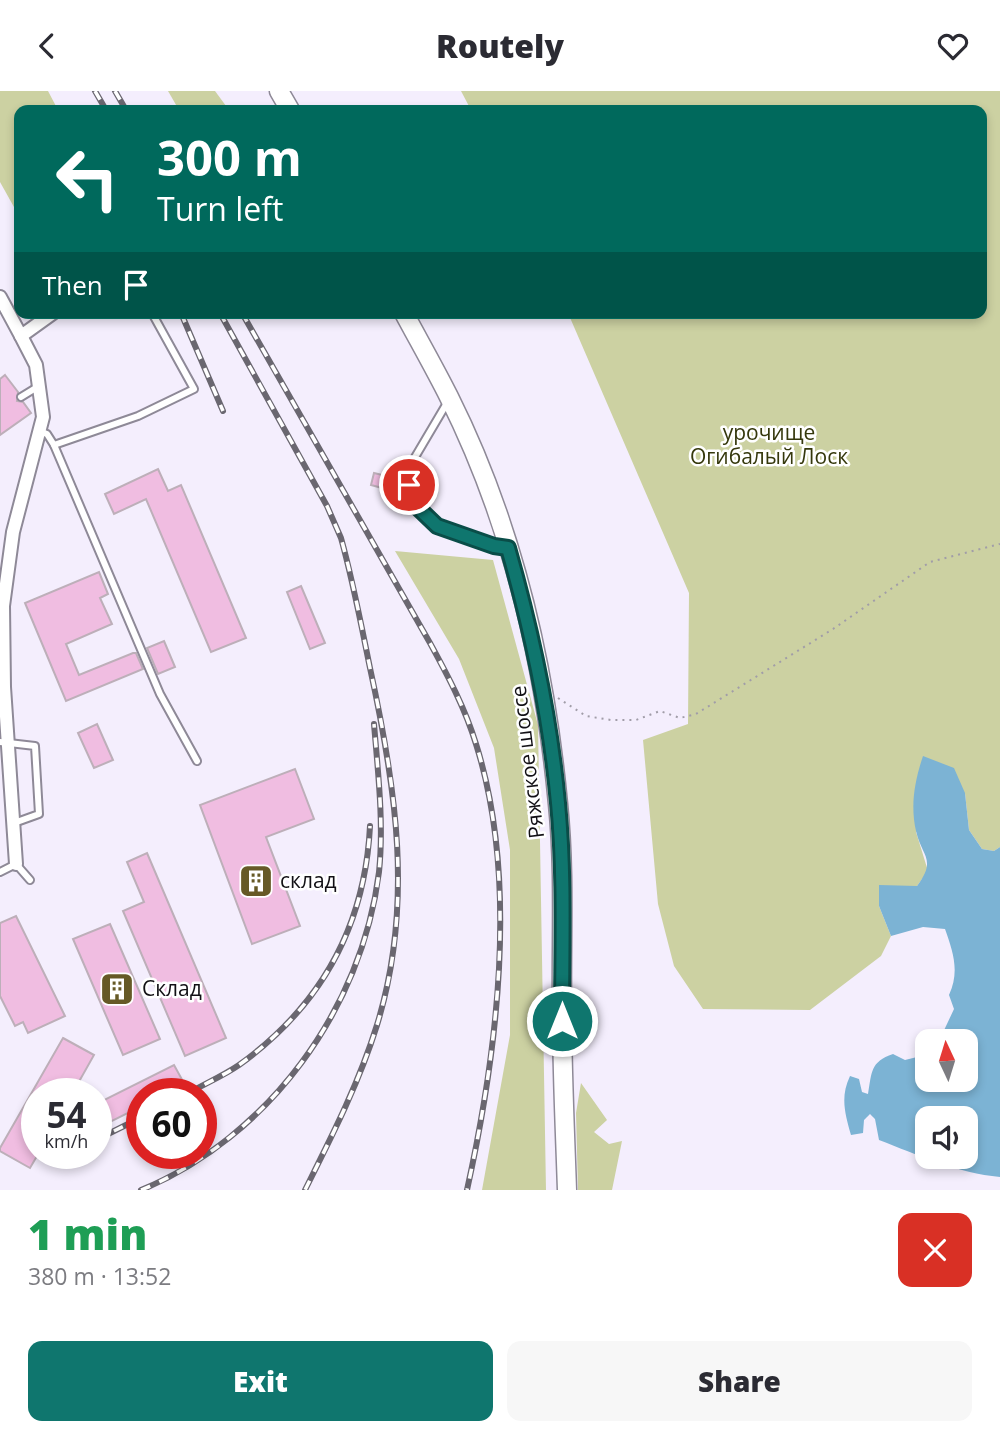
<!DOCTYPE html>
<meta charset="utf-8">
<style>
:root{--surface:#fff;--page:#f7f7f7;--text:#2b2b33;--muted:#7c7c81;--accent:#0f766e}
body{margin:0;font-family:"Open Sans",sans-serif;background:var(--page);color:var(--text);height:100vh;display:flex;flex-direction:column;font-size:26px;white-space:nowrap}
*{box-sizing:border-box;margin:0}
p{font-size:23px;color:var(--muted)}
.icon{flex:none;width:38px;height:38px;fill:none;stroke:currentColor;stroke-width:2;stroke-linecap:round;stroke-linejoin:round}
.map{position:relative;height:1099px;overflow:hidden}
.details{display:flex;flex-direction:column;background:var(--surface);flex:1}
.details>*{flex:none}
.guide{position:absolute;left:14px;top:14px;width:973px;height:214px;border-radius:14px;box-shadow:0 4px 10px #0003;background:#00695c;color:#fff;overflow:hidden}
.needle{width:46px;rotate:356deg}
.controls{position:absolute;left:915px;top:938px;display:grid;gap:14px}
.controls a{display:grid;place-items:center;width:63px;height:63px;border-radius:14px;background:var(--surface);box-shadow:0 4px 10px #0003;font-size:35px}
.speed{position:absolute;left:21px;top:987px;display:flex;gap:14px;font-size:35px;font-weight:700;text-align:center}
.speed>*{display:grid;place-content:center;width:91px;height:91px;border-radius:50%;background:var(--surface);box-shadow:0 4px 10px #0003;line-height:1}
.speed small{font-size:18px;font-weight:400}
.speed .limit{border:10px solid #d22;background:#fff;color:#111}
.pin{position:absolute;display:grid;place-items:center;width:60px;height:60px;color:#fff;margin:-30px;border:4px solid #fff;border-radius:50%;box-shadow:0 2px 7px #0007}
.me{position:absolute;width:77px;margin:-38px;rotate:0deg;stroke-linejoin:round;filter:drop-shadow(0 0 5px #0008)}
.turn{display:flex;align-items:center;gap:24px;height:147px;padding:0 28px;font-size:32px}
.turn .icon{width:91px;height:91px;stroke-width:2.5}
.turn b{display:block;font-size:49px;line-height:60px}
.then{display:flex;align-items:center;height:66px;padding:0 28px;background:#0003;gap:14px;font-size:26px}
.round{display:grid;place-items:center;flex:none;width:74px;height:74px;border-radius:14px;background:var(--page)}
.headline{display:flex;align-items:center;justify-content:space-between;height:119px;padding:0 28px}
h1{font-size:42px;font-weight:800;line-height:52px;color:#1e9e55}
.button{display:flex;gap:14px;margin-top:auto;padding:14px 28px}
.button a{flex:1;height:80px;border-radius:14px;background:var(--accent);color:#fff;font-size:28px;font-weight:800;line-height:80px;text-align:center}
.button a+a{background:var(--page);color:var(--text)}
header{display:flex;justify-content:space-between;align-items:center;height:91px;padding:0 28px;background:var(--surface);font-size:32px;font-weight:800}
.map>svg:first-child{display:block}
.green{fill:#ccd1a2}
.water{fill:#7cb3d4;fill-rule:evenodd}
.building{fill:#f0bde1;stroke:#bdafb9;stroke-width:2}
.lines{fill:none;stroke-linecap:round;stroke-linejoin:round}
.lane-casing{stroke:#8e8997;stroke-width:10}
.street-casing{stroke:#8e8997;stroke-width:16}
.primary-casing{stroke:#8e8997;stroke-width:21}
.path{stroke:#a19da8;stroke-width:2;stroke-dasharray:2 5;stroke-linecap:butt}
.lane{stroke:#fff;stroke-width:6}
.street{stroke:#fff;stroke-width:12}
.primary{stroke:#fff;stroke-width:18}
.rail-casing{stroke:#6a6770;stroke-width:6}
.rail{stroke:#fff;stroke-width:3.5;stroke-dasharray:10;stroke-linecap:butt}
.route-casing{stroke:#0a4d48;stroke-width:18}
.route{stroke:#0f766e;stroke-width:12}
.labels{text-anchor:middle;stroke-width:5;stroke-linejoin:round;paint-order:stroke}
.park-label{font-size:21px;fill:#35380c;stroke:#fff}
.street-label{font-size:21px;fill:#121015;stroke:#fff}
.poi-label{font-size:21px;fill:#121015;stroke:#fff;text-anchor:start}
</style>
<header><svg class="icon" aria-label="back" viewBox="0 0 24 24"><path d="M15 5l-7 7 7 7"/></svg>Routely<svg class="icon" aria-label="heart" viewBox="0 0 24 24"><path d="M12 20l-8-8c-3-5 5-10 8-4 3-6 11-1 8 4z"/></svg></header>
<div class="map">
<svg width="1000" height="1099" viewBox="0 0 1000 1099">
<rect width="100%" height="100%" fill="#f4eefd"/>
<g class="green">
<path d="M0,0h48l10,19h-39v106l-19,-34z"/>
<path d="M168,0h47l14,19h-50z"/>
<path d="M461,0h539v756l-6,4 -12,-2 -13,-19 -4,-37 -49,39 12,39 -11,15 -38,20 12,30 -10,20 -71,54 -107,-1 -29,-43 -16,-62 -15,-164 45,-16 1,-131 -121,-280h414v-203h-511z"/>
<path d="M395,460l98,9 45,165 8,465h-64l28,-155v-185l-16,-102 -35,-89z"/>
<path d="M581,992l26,37 -13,12 15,12 13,-3 -10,49h-34l-2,-77z"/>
</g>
<path class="water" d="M923,665l31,12 11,25 4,37 13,19 12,2 6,-4v330c-42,-4 -82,-22 -121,-37l-4,-21 -5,-5 -6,6 -1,13 -12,2c-6,-21 -11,-38 -1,-59l9,3 3,13 6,2c4,-22 2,-32 25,-40l12,6 12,-3 10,3 1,20h38v-39h-27l15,-32 -5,-14c11,-24 4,-43 -4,-66l-22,-2 -32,9 -12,-30v-21l38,1c20,-27 5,-29 -1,-55 -6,-26 -1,-51 7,-75zM928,1027h38v39h-38z"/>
<g class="building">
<path d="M5,284l13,17 -1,9 6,1 8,11 -31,22v-56z"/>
<path d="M158,378l10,22 13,-6 65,153 -35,14 -65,-153 -32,15 -9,-20z"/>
<path d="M374,382l29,7 1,14 -33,-9z"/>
<path d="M99,481l9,22 -8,4 12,26 -46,20 13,31 54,-22h3l7,16 -77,32 -41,-98z"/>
<path d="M301,495l24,57 -15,6 -23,-57z"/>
<path d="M164,550l11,26 -17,7 -11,-26z"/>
<path d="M97,633l16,36 -19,8 -16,-35z"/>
<path d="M295,678l19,50 -48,18 34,89 -48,18 -52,-139z"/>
<path d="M147,762l79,185 -41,18 -62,-145 21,-9 -17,-40z"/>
<path d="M16,825l49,100 -37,17 -5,-11 -8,4 -15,-30v-73z"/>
<path d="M110,833l50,115 -37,16 -50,-116z"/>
<path d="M63,947l31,17 -22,39h-35v62l-7,12 -30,-17v-3z"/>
<path d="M174,974l11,20 -18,9h-25v12l-46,23v-25z"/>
</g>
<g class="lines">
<g class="lane-casing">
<g id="lane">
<path d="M21,306l18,-11"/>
<path d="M447,312l-39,66 3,32 26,25 57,20 10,1"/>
<path d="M39,340l8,3 7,11 106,249 37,67"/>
<path d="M54,354l84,-29 56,-27 -42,-76"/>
<path d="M0,651l35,4 4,68 -25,9"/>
<path d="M0,781l16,-8 14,16"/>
</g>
</g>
<g class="street-casing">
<g id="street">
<path d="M0,206l21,39 32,-23"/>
<path d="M16,773l-12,-177 -1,-81 10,-74 30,-115 -7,-52 -15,-29"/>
</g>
</g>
<g class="primary-casing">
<g id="primary">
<path d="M279,0l11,19"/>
<path d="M404,222c15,28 31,56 45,84 63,126 96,268 109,407 7,68 3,138 4,206 0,60 3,120 5,180"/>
</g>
</g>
<path class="path" d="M558,607l28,18 25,4h25l24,-9 20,7 16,-4 137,-85 97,-67 70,-18"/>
<use href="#lane" class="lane"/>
<use href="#street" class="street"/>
<use href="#primary" class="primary"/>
<g class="rail-casing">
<g id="rail">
<path d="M95,0l11,19"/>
<path d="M115,0l11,19"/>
<path d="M181,222l42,98"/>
<path d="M220,222l107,193 14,32c12,43 20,86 29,130 26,119 44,237 7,357 -18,58 -45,111 -72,165"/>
<path d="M242,222l188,330c18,33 35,65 46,101 43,136 21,310 -9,446"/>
<path d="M187,1003c17,-10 36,-18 52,-29 82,-59 126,-138 131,-239"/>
<path d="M96,1049l46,-23"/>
<path d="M53,1071l18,-9"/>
<path d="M141,1099c128,-53 221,-181 238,-318 5,-48 -1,-100 -5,-148"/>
</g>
</g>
<use href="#rail" class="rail"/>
</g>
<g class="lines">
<g class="route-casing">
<path id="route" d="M409,394l2,16 26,25 57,20 14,2c24,84 42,168 50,255 7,72 4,146 4,218"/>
</g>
<use href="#route" class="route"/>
</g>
<defs>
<g id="building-square" transform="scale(1.75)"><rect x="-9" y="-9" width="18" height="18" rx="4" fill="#665926" stroke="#fff"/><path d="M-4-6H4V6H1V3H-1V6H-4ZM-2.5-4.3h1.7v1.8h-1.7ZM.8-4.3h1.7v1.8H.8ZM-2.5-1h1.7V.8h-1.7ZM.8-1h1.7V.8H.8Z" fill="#fff"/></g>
</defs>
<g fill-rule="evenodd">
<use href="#building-square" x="256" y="790"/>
<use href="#building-square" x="117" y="898"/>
</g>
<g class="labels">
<g class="park-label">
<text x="769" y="349">урочище<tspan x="769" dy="24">Огибалый Лоск</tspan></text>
</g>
<g class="street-label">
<text transform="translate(528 671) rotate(-97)" y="7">Ряжское шоссе</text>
</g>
<g class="poi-label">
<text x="280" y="797">склад</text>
<text x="142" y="905">Склад</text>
</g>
</g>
</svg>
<div class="controls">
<a><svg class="needle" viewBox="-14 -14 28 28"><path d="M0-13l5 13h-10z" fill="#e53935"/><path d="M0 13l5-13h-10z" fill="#7c7c81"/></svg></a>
<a><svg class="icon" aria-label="sound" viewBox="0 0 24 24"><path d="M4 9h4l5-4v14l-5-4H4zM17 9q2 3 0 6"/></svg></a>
</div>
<div class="speed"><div>54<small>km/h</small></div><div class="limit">60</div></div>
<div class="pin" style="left:409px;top:394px;background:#d93025"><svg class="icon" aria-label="arrive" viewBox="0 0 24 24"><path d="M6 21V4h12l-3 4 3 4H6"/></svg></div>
<svg class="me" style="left:562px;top:930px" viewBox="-20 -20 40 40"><circle r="17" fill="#0f766e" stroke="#fff" stroke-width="3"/><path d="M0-11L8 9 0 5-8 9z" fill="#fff"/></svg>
<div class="guide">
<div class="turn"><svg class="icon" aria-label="left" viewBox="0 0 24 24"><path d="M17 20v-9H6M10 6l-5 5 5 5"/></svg><div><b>300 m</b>Turn left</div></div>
<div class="then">Then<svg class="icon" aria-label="arrive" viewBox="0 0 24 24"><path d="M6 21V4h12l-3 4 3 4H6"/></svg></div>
</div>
</div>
<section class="details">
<div class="headline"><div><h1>1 min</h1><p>380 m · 13:52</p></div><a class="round" style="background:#d93025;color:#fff"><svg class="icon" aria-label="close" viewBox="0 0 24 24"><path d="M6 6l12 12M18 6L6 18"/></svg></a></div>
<div class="button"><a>Exit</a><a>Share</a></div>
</section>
